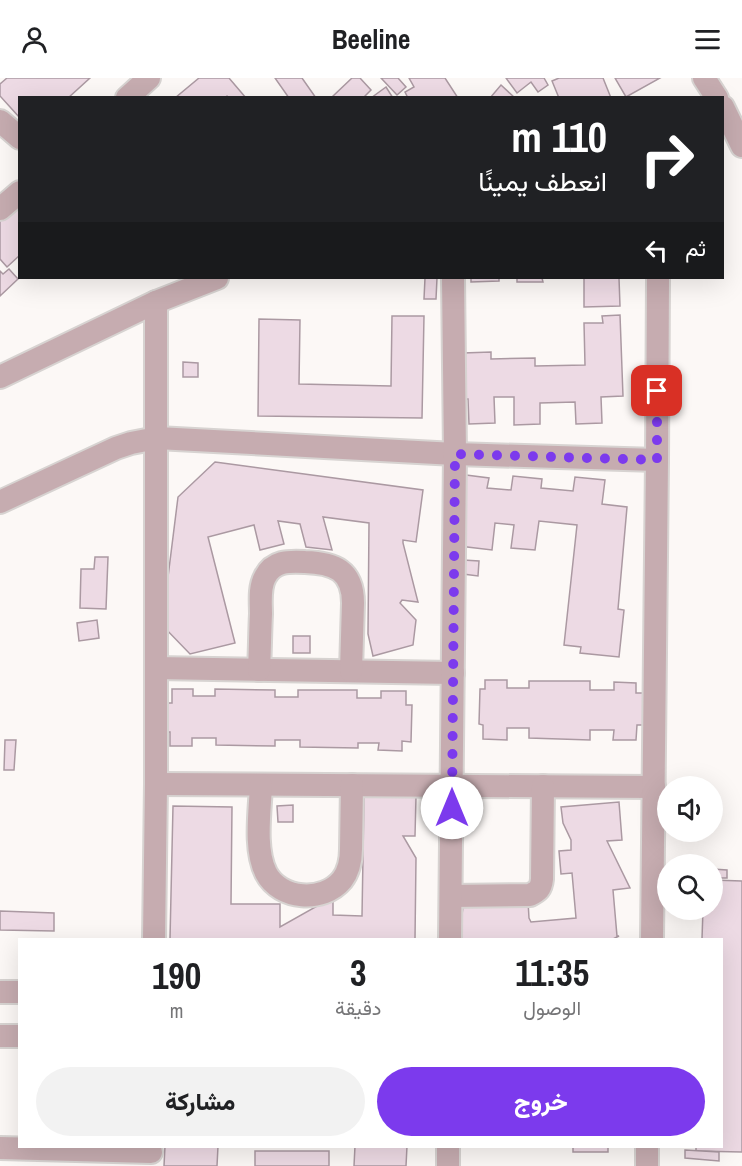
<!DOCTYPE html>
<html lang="ar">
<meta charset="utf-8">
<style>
:root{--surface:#fff;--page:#f2f2f2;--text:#202124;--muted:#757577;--accent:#7c3aed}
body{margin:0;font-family:"Archivo Narrow",Vazirmatn,sans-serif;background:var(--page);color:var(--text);direction:rtl;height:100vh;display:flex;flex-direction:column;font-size:22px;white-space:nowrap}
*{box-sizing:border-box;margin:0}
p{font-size:20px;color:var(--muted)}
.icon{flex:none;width:33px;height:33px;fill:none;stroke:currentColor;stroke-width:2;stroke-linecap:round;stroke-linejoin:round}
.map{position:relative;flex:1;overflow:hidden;direction:ltr}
.side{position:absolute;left:18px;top:860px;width:705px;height:210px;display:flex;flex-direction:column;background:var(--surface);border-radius:0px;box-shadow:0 6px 24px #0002;direction:rtl}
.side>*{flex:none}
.guide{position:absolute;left:18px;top:18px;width:706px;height:183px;border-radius:0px;box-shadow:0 6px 24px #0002;direction:rtl;background:#202124;color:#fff;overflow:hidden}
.buttons{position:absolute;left:657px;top:698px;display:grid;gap:12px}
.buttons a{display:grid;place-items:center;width:66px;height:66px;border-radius:50%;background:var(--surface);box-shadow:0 6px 24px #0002;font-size:30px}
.pin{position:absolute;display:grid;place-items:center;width:51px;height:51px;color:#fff;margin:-26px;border-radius:12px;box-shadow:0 3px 9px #0006}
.me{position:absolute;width:66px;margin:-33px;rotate:0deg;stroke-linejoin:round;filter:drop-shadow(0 0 4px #0008)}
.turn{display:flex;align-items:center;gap:21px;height:126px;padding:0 18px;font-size:27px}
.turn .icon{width:78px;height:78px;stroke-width:2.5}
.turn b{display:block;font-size:42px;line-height:51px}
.then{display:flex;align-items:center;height:57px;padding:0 18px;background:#0003;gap:12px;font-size:22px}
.eta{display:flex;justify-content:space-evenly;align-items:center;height:102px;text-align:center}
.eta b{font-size:36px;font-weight:800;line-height:42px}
.cta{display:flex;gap:12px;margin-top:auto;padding:12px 18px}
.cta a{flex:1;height:69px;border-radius:36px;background:var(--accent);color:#fff;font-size:24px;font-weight:800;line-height:69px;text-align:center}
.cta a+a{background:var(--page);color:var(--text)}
header{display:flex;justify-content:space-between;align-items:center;height:78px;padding:0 18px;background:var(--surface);font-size:27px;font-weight:800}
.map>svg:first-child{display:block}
.building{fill:#eddae4;stroke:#ab99a2;stroke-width:1.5}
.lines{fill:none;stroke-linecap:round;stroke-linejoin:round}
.minor-casing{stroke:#d7d3d1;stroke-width:26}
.minor{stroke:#c6acb0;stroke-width:22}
.route{stroke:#7c3aed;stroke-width:10;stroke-dasharray:0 18}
</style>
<header><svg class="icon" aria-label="menu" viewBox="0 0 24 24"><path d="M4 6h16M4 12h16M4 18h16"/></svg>Beeline<svg class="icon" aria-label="person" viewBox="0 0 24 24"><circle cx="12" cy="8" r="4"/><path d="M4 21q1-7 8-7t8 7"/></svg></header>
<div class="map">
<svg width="742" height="1088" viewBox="0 0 742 1088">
<rect width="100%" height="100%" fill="#fcf8f6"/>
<g class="building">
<path d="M7,0h83l-22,20h-48v20l-20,-22v-12z"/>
<path d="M199,0h30l17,20h-18l-1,-2 -3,2h-49z"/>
<path d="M275,0h27l14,20h-27z"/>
<path d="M352,0h8l11,12 -8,8h-30l-1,-1z"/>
<path d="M381,0h17l8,9 -9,8z"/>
<path d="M409,0h36l13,20h-50l-3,-6 9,-5z"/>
<path d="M506,0h38l4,7 -10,7 -7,-10 -14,11z"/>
<path d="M559,0h44l8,20h-52l-7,-17z"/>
<path d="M615,0h45l-34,19z"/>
<path d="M501,7l14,13h-25z"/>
<path d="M386,9l7,11h-22z"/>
<path d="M20,125v52l-13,12 -7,-8v-38z"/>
<path d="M9,191l9,10 -18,17v-25l3,3z"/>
<path d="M425,200h12l-1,21h-12z"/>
<path d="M471,200h28v3l-28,1z"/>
<path d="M517,200h25l1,4h-26z"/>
<path d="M584,200h49h-14l1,28 -36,1z"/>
<path d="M620,237l3,81 -22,1 1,26 -26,1 -1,-22 -35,1v21l-26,1v-28h-20l1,26 -26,1 -1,-25h-3l-2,-46 28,-1v7l44,-1v8l50,-1 -1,-42h19l-1,-7z"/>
<path d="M392,238h32l-2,102 -164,-2 1,-97 41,1 -1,64 92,2z"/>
<path d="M183,284l15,1v14h-15z"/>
<path d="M215,384l208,28 -7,52 -13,-2v3l15,59 -16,-2 -2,3 16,17 -3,25 -40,11 -5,-22 1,-111 -46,-6 9,33 -26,-3 -6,-23 -22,-3 6,23 -24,6 -6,-25 -46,12 27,106 -45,11 -28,-29 16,-128z"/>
<path d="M466,397l23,3 -2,10 24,2 2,-14 29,3 -1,9 32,3 2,-14 30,3 -3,24 25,3 -9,102 6,1 -5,47 -39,-4 1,-6 -17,-2 13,-120 -38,-4 -4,29 -24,-2 3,-23 -19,-2 -3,27 -33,-4z"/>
<path d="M95,479h13l-2,52 -26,-1 1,-39h13z"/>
<path d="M463,482l16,1 -1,15 -15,-2z"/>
<path d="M97,542l2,18 -20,3 -2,-18z"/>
<rect x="293" y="558" width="17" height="17"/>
<path d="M485,602h22v8h22v-7h61v9h24v-8l22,1v10h8v32h-7l-1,15h-23l1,-10h-24v10l-61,-2v-10h-22v12l-24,-1v-14l-4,-1 1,-35h5z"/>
<path d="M172,611h21v7h22v-7l60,1v7h23v-7h59v8h24v-7h25v14h6l-1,37 -9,-1v10l-24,-1 1,-7h-21v5l-58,-1v-7h-25v6l-59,-1v-7h-24v8h-22v-14h-6l1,-29h7z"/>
<path d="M5,662h11l-2,30h-10z"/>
<path d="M364,719h52l-1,39h-12l13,22 -1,81h-245l3,-133 59,1 -1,97h49v23l53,-30v18l29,1z"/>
<path d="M619,724l3,38 -15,1 23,47 -17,2 4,46h2l-6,3h-154l4,-32 65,-6 1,17 2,4 45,-4 -4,-45 -11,1 -2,-23 12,-1v-10l-8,-17 -2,-16z"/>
<path d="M293,727v17h-15l-1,-16z"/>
<rect x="683" y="753" width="20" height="7"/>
<path d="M712,791l15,1v8h-15z"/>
<path d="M712,802l30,1v271l-46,-1v-5h26v-207h-20l1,-30h9z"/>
<path d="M0,833l54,2v18l-54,-1z"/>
<path d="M165,1068h53l-1,20h-53z"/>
<path d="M355,1068h52l-1,20h-52z"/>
<rect x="573" y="1068" width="35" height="6"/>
<path d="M685,1072l34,2v9l-34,-3z"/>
<rect x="255" y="1073" width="74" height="15"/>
</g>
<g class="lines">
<g class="minor-casing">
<g id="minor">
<path d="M704,0l13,20"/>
<path d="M127,20l22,-20"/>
<path d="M723,29l19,39"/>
<path d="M0,43l20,17"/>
<path d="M0,131l20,-17"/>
<path d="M0,299l156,-75 61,-24"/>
<path d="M0,424l116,-54 15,-5 26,-5 298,16 202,6"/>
<path d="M156,590l297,5"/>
<path d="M259,592c1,-19 1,-37 2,-56 0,-12 -2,-26 4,-37 8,-16 23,-16 40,-15 29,1 48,8 48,41l-2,68"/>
<path d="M156,706l498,3"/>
<path d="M261,707c-1,26 -7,64 5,88 14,27 57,30 76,7 7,-9 9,-20 9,-31l1,-64"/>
<path d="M451,818l79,-1c8,-4 11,-6 12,-16l1,-93"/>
<path d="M154,861l2,-155v-482"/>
<path d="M450,861l5,-485 -2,-176"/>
<path d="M652,861l5,-479 1,-182"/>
<path d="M0,914h20"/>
<path d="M0,958h20"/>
<path d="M0,1070l151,4"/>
<path d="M448,1088v-20"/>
<path d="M647,1088v-20"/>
</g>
</g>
<use href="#minor" class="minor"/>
</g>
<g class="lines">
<path class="route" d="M452,730l3,-354 202,6v-69"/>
</g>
</svg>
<div class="buttons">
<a><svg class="icon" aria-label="sound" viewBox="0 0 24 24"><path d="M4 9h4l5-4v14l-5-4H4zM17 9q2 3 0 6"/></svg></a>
<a><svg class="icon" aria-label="search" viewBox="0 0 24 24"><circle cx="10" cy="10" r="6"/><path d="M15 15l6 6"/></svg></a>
</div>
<div class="pin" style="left:657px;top:313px;background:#d93025"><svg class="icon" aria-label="arrive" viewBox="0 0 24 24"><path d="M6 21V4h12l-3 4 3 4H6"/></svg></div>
<svg class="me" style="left:452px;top:730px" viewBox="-20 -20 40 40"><circle r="19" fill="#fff"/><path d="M0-13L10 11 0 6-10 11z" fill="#7c3aed"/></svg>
<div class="guide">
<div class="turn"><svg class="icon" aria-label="right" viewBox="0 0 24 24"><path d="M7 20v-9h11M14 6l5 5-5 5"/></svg><div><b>110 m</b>انعطف يمينًا</div></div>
<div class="then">ثم<svg class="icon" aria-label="left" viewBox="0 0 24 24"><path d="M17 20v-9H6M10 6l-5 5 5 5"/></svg></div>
</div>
<section class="side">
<div class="eta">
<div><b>11:35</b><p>الوصول</p></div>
<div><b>3</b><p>دقيقة</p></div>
<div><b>190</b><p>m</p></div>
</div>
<div class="cta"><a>خروج</a><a>مشاركة</a></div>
</section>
</div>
